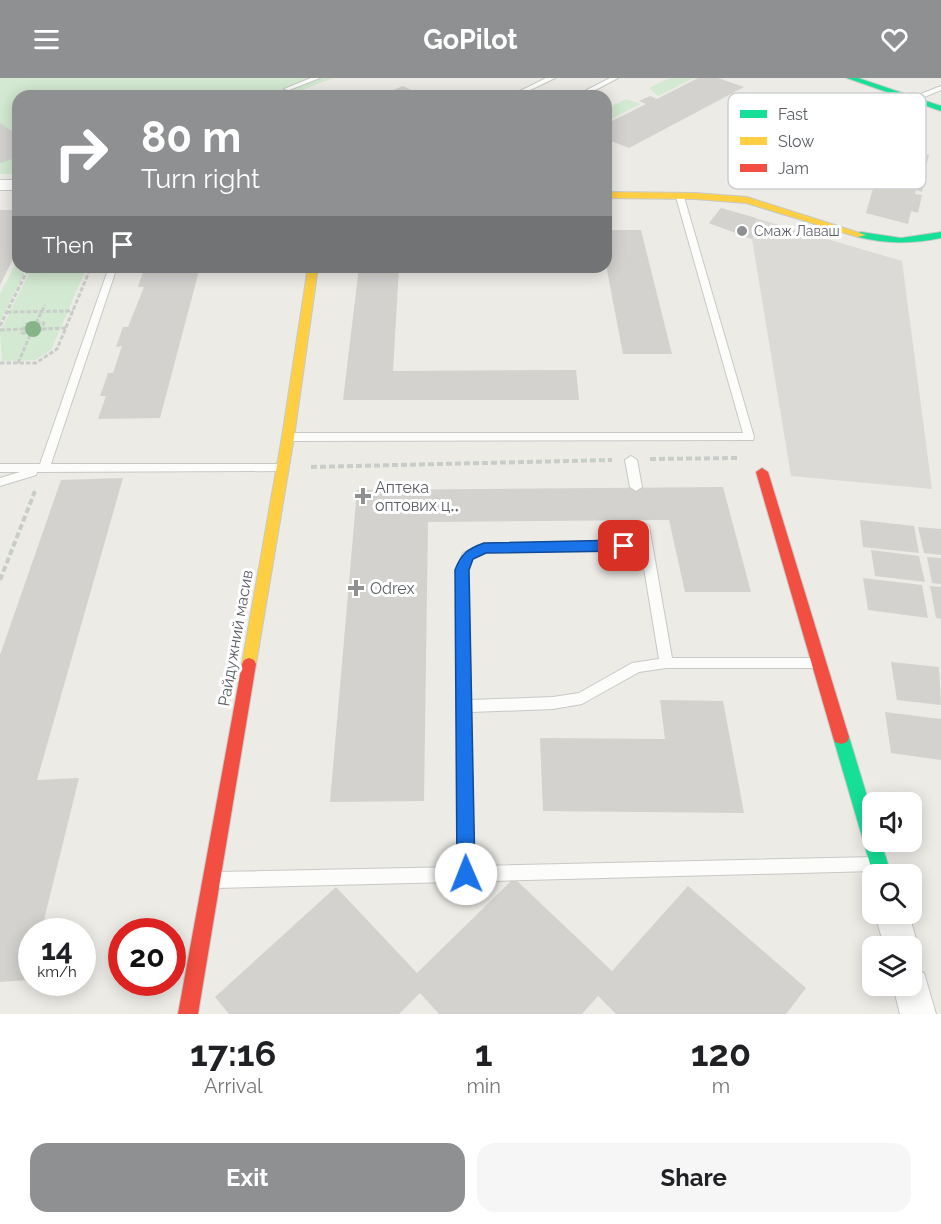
<!DOCTYPE html>
<meta charset="utf-8">
<style>
:root{--surface:#fff;--page:#f6f6f6;--text:#202124;--muted:#757577;--accent:#8e9092}
body{margin:0;font-family:Raleway,sans-serif;background:var(--page);color:var(--text);height:100vh;display:flex;flex-direction:column;font-size:22px;white-space:nowrap}
*{box-sizing:border-box;margin:0}
p{font-size:20px;color:var(--muted)}
.icon{flex:none;width:33px;height:33px;fill:none;stroke:currentColor;stroke-width:2;stroke-linecap:round;stroke-linejoin:round}
.map{position:relative;height:936px;overflow:hidden}
.details{display:flex;flex-direction:column;background:var(--surface);flex:1}
.details>*{flex:none}
.top-card{position:absolute;left:12px;top:12px;width:600px;height:183px;border-radius:18px;box-shadow:0 3px 15px #0003;background:#8e9092;color:#fff;overflow:hidden}
.fabs{position:absolute;left:862px;top:714px;display:grid;gap:12px}
.fabs a{display:grid;place-items:center;width:60px;height:60px;border-radius:12px;background:var(--surface);box-shadow:0 3px 15px #0003;font-size:30px}
.speed{position:absolute;left:18px;top:840px;display:flex;gap:12px;font-size:30px;font-weight:700;text-align:center}
.speed>*{display:grid;place-content:center;width:78px;height:78px;border-radius:50%;background:var(--surface);box-shadow:0 3px 15px #0003;line-height:1}
.speed small{font-size:15px;font-weight:400}
.speed .limit{border:9px solid #d22;background:#fff;color:#111}
.pin{position:absolute;display:grid;place-items:center;width:51px;height:51px;color:#fff;margin:-26px;border-radius:12px;box-shadow:0 3px 9px #0006}
.me{position:absolute;width:66px;margin:-33px;rotate:359deg;stroke-linejoin:round;filter:drop-shadow(0 0 4px #0008)}
.turn{display:flex;align-items:center;gap:21px;height:126px;padding:0 30px;font-size:27px}
.turn .icon{width:78px;height:78px;stroke-width:2.5}
.turn b{display:block;font-size:42px;line-height:51px}
.then{display:flex;align-items:center;height:57px;padding:0 30px;background:#0003;gap:12px;font-size:22px}
.eta{display:flex;justify-content:space-evenly;align-items:center;height:102px;text-align:center}
.eta b{font-size:36px;font-weight:700;line-height:42px}
.action{display:flex;gap:12px;margin-top:auto;padding:12px 30px}
.action a{flex:1;height:69px;border-radius:18px;background:var(--accent);color:#fff;font-size:24px;font-weight:700;line-height:69px;text-align:center}
.action a+a{background:var(--page);color:var(--text)}
header{display:flex;justify-content:space-between;align-items:center;height:78px;padding:0 30px;background:var(--accent);color:#fff;font-size:27px;font-weight:700}
.map>svg:first-child{display:block}
.industrial{fill:#dbdad6}
.green{fill:#d3e9d1}
.building{fill:#d3d2cf}
.lines{fill:none;stroke-linecap:round;stroke-linejoin:round}
.lane-casing{stroke:#c8c8c7;stroke-width:2}
.street-casing{stroke:#c8c8c7;stroke-width:2}
.fast-casing{stroke:#c8c9c8;stroke-width:2}
.slow-casing{stroke:#c8c9c8;stroke-width:2}
.jam-casing{stroke:#c8c9c8;stroke-width:2}
.path-far1{stroke:#c8cdca;stroke-width:3;stroke-dasharray:4.5 2;stroke-linecap:butt}
.path{stroke:#c8cdca;stroke-width:4;stroke-dasharray:6 3;stroke-linecap:butt}
.lane{fill:#fcfcfb;fill-rule:evenodd}
.street{fill:#fcfcfb;fill-rule:evenodd}
.fast{fill:#16e098;fill-rule:evenodd}
.slow{fill:#ffcf43;fill-rule:evenodd}
.jam{fill:#f24e42;fill-rule:evenodd}
.tree{fill:#86b387}
.route{fill:#1a73e8;stroke:#114b97;stroke-width:1.5}
.poi-dot{fill:#8e9092;stroke:#fff;stroke-width:2}
.labels{text-anchor:middle;stroke-width:6;stroke-linejoin:round;paint-order:stroke}
.far-poi-label{font-size:14px;fill:#5b5f65;stroke:#fff;text-anchor:start}
.poi-label{font-size:16px;fill:#5b5f65;stroke:#fff;text-anchor:start}
.street-label{font-size:16px;fill:#5b5f65;stroke:#fff}
.key{fill:#fff;stroke:#cecfd1;stroke-width:1.5}
.key-label{font-size:16px;fill:#5b5f65}
</style>
<header><svg class="icon" aria-label="menu" viewBox="0 0 24 24"><path d="M4 6h16M4 12h16M4 18h16"/></svg>GoPilot<svg class="icon" aria-label="heart" viewBox="0 0 24 24"><path d="M12 20l-8-8c-3-5 5-10 8-4 3-6 11-1 8 4z"/></svg></header>
<div class="map">
<svg width="941" height="936" viewBox="0 0 941 936">
<rect width="100%" height="100%" fill="#ecebe6"/>
<path class="industrial" d="M721,130l181,53 30,228 -141,-13 -39,-237 -43,-16z"/>
<g class="green">
<path d="M0,0h333l-46,18h-269v78h-18z"/>
<path d="M670,0h24l-36,18 -9,-8z"/>
<path d="M626,21l14,5 -34,18v-13z"/>
<path d="M18,181v8h9l-27,55v-28z"/>
<path d="M32,189h55l-36,83 -16,10 -33,1 -2,-29z"/>
</g>
<g class="building">
<path d="M698,0h20l26,9 -115,61 -23,-9v-15l40,-20 -7,-3 11,-5 7,3z"/>
<path d="M403,8l21,10h-45z"/>
<path d="M0,45l18,12v22l-18,6z"/>
<path d="M888,60l34,8 -2,8 9,1 -5,21 -5,-1 -1,6 6,2 -2,9 -6,-2 -1,4 7,1 -4,18 -7,-2 -3,13 -42,-11 12,-42 -4,-1 4,-17 5,1z"/>
<path d="M721,130l35,10 -4,21 -43,-16z"/>
<path d="M0,132h18v17l-4,8h4v14l-18,36z"/>
<path d="M606,152h35l31,124h-49l-17,-89z"/>
<path d="M149,189h51l-40,151 -62,1 8,-23h-6l8,-23h5l9,-27 -6,1 7,-20h5l16,-40h-6l6,-18z"/>
<path d="M359,189h40l-6,104 183,-1 3,30h-236z"/>
<path d="M123,400l-86,302 42,-2 -38,154h-9l-3,48 -29,2v-327l61,-175z"/>
<path d="M723,409l28,105h-66l-16,-72 -241,2 -4,279 -94,1 27,-312z"/>
<path d="M860,442l54,6 5,27 -56,-6z"/>
<path d="M918,449l23,2v26l-17,-2z"/>
<path d="M871,472l48,6 6,26 -50,-6z"/>
<path d="M927,479l14,1v26l-9,-1z"/>
<path d="M863,500l59,7 6,33 -60,-8z"/>
<path d="M930,508l11,1v32l-5,-1z"/>
<path d="M891,584l48,5 2,38 -44,-5z"/>
<path d="M660,622l63,1 21,112 -201,-2 -3,-73 125,1z"/>
<path d="M885,634l56,7v41l-50,-7z"/>
<path d="M514,800l98,93 76,-85 118,102 -20,26h-170l-18,-18 -16,18h-143l-19,-21 -21,21h-170l-14,-17 121,-110 81,86z"/>
</g>
<g class="lines">
<g class="lane-casing">
<g id="lane">
<path d="M311,0h9l-31,12 -5,-1z"/>
<path d="M546,0h9l-35,17 -6,-1z"/>
<path d="M610,0h8l-34,18h-9z"/>
<path d="M941,8v4l-26,11 -7,-2z"/>
<path d="M677,117l7,2 70,240 -1,3 -464,1 -5,-4 5,-4h454l-67,-236z"/>
<path d="M109,189h8l-66,197h231l4,1 2,3 -2,3 -249,1 -1,3 -36,11v-8l20,-6h-20v-8h40z"/>
<path d="M631,378l6,4 5,27 -6,4 -6,-4 -5,-27z"/>
<path d="M643,444l6,4 23,132h144l5,1 2,4 -2,4 -5,1h-150l-27,4 -57,32 -29,5 -82,3 3,154 400,-9 5,2 3,5 -3,5 -5,2 -657,17 -6,-3 -2,-5 2,-5 6,-3 241,-5 -2,-297 7,-17 21,-9 155,-3 -2,-15zM641,472l18,109 -27,4 -53,30 -26,4 -82,3 -3,-130 4,-11 14,-7z"/>
</g>
</g>
<g class="street-casing">
<g id="street">
<rect x="0" y="102" width="18" height="10"/>
<path d="M875,836h34l9,32 -5,12 -1,-12h-28z"/>
<path d="M912,891l12,4 12,41h-36l-7,-28h19z"/>
</g>
</g>
<g class="fast-casing">
<g id="fast">
<path d="M847,0h11l83,28v5z"/>
<path d="M861,154l40,6 40,-6v6c-29,6 -55,6 -83,-1v-4z"/>
<path d="M841,652l6,2 2,5 24,79v26h8l10,32h-18l-40,-137 2,-5z"/>
</g>
</g>
<g class="slow-casing">
<g id="slow">
<path d="M606,114l89,1 52,4 119,38 -8,2 -112,-34 -51,-4 -89,-1z"/>
<path d="M308,189h10l-24,170 -38,227 -2,4 -5,2 -5,-2 -2,-4 40,-227z"/>
</g>
</g>
<g class="jam-casing">
<g id="jam">
<path d="M762,390l6,4 81,265 -2,5 -6,2 -6,-2 -2,-5 -77,-265z"/>
<path d="M249,580l5,2 2,4 -58,350h-20l64,-350 2,-4z"/>
</g>
</g>
<g class="path-far1">
<path d="M7,234l66,-1"/>
<path d="M36,245h8l-5,10h-17l4,-9z"/>
<path d="M36,245l9,-18"/>
<path d="M0,248l29,-59"/>
<path d="M42,251l24,-1"/>
<path d="M0,252l23,-1"/>
<path d="M0,285h36l21,-14 34,-82"/>
<path d="M18,285l13,-30"/>
</g>
<g class="path">
<path d="M650,381l88,-1"/>
<path d="M311,389l301,-7"/>
<path d="M0,502l35,-89"/>
</g>
<use href="#lane" class="lane"/>
<use href="#street" class="street"/>
<use href="#fast" class="fast"/>
<use href="#slow" class="slow"/>
<use href="#jam" class="jam"/>
</g>
<circle class="tree" cx="33" cy="251" r="8"/>
<path class="route" d="M624,462l6,6 -6,5 -138,2 -13,6 -4,11 6,304 -3,6 -6,2 -6,-2 -3,-6 -2,-304c6,-16 12,-21 29,-27z"/>
<g class="poi-dot">
<circle cx="742" cy="153" r="6"/>
<path d="M360 409h6v6h6v6h-6v6h-6v-6h-6v-6h6z"/>
<path d="M353 501h6v6h6v6h-6v6h-6v-6h-6v-6h6z"/>
</g>
<g class="labels">
<g class="far-poi-label">
<text x="754" y="158">Смаж Лаваш</text>
</g>
<g class="poi-label">
<text x="375" y="415">Аптека<tspan x="375" dy="18">оптових ц‥</tspan></text>
<text x="370" y="516">Odrex</text>
</g>
<g class="street-label">
<text transform="translate(235 560) rotate(-80)" y="6">Райдужний масив</text>
</g>
</g>
<rect x="728" y="15" width="198" height="96" rx="9" class="key"/>
<rect x="740" y="32" width="27" height="8" fill="#16e098"/>
<rect x="740" y="59" width="27" height="8" fill="#ffcf43"/>
<rect x="740" y="86" width="27" height="8" fill="#f24e42"/>
<g class="key-label">
<text x="778" y="42">Fast</text>
<text x="778" y="69">Slow</text>
<text x="778" y="96">Jam</text>
</g>
</svg>
<div class="fabs">
<a><svg class="icon" aria-label="sound" viewBox="0 0 24 24"><path d="M4 9h4l5-4v14l-5-4H4zM17 9q2 3 0 6"/></svg></a>
<a><svg class="icon" aria-label="search" viewBox="0 0 24 24"><circle cx="10" cy="10" r="6"/><path d="M15 15l6 6"/></svg></a>
<a><svg class="icon" aria-label="layers" viewBox="0 0 24 24"><path d="M12 4l9 5-9 5-9-5zM3 14l9 5 9-5"/></svg></a>
</div>
<div class="speed"><div>14<small>km/h</small></div><div class="limit">20</div></div>
<div class="pin" style="left:624px;top:468px;background:#d93025"><svg class="icon" aria-label="arrive" viewBox="0 0 24 24"><path d="M6 21V4h12l-3 4 3 4H6"/></svg></div>
<svg class="me" style="left:466px;top:796px" viewBox="-20 -20 40 40"><circle r="19" fill="#fff"/><path d="M0-13L10 11 0 6-10 11z" fill="#1a73e8"/></svg>
<div class="top-card">
<div class="turn"><svg class="icon" aria-label="right" viewBox="0 0 24 24"><path d="M7 20v-9h11M14 6l5 5-5 5"/></svg><div><b>80 m</b>Turn right</div></div>
<div class="then">Then<svg class="icon" aria-label="arrive" viewBox="0 0 24 24"><path d="M6 21V4h12l-3 4 3 4H6"/></svg></div>
</div>
</div>
<section class="details">
<div class="eta">
<div><b>17:16</b><p>Arrival</p></div>
<div><b>1</b><p>min</p></div>
<div><b>120</b><p>m</p></div>
</div>
<div class="action"><a>Exit</a><a>Share</a></div>
</section>
